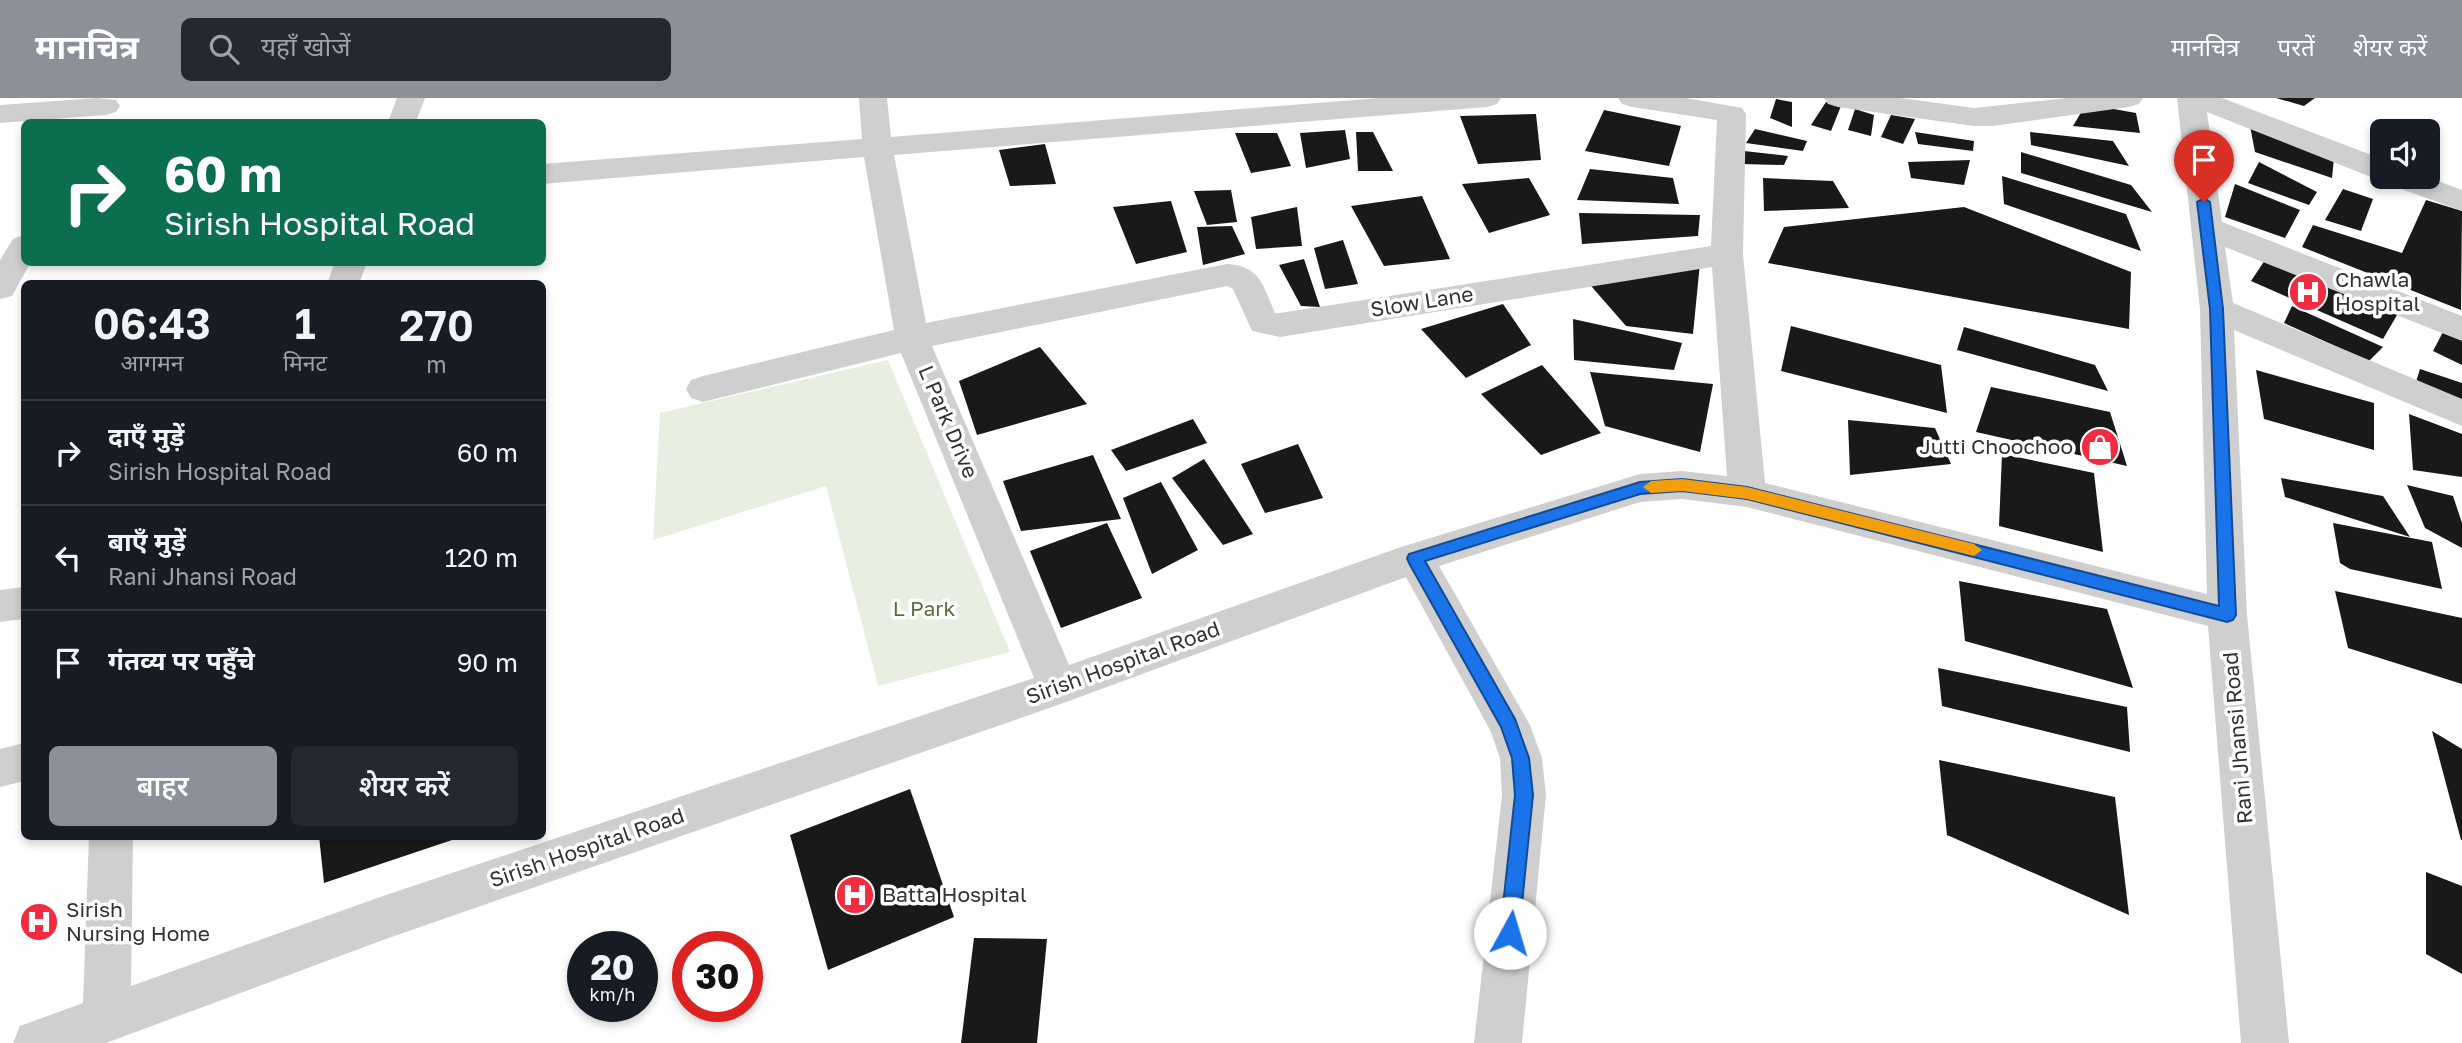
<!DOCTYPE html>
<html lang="hi">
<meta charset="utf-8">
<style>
:root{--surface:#171b24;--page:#242831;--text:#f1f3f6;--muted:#9ea1a6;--line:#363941;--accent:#8c9099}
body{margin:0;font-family:"Golos Text","Noto Sans Devanagari",sans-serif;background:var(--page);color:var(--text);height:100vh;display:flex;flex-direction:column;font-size:26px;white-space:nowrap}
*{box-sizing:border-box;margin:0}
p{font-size:23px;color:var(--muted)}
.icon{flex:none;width:38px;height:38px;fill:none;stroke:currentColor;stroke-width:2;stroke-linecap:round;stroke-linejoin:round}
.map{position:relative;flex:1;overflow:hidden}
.details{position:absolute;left:21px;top:182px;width:525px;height:560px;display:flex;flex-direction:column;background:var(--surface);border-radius:10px;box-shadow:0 4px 10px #0003}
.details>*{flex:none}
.banner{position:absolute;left:21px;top:21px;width:525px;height:147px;border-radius:10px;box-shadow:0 4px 10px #0003;background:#0b6e4f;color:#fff;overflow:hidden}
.buttons{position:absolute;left:2370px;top:21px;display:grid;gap:14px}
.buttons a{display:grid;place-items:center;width:70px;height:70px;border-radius:10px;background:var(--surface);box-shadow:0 4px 10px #0003;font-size:35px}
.speed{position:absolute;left:567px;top:833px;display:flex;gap:14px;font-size:35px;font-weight:700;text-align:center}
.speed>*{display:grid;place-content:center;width:91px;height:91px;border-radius:50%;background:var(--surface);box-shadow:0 4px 10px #0003;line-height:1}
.speed small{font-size:18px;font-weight:400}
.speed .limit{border:10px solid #d22;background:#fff;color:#111}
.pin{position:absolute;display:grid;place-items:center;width:60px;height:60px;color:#fff;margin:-72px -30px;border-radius:50% 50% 50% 0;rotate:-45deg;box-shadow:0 0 7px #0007}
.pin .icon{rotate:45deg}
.me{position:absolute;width:77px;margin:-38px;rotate:6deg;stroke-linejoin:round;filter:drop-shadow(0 0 5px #0008)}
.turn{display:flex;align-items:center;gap:24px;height:147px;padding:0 28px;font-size:32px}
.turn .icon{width:91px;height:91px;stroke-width:2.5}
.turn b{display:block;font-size:49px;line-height:60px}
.eta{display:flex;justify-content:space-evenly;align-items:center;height:119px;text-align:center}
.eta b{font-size:42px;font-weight:600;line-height:49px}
.button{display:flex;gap:14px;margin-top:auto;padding:14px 28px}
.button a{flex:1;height:80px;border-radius:10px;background:var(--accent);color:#fff;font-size:28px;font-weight:600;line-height:80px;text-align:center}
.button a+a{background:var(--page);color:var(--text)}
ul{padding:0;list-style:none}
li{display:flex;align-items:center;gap:21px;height:105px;padding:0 28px;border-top:2px solid var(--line)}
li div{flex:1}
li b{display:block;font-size:26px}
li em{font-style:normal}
header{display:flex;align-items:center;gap:42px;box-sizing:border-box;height:98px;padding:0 35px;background:var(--accent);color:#fff}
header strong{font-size:33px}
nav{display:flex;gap:38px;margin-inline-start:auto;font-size:24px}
.search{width:490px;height:63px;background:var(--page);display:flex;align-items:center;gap:18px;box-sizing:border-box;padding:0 24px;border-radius:10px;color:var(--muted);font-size:26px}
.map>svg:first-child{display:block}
.green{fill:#e9efe0}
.building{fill:#191919}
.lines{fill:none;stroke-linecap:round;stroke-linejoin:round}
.minor{fill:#cfcfcf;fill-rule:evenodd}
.route{fill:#1a73e8;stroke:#114b97;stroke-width:2}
.slow{fill:#f59e0b}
.labels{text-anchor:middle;stroke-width:7;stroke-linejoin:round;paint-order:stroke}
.poi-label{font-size:21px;fill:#323232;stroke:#fff;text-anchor:start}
.street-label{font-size:21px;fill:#323232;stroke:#fff}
.park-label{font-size:21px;fill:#56723b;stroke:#fff}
</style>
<header>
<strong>मानचित्र</strong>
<div class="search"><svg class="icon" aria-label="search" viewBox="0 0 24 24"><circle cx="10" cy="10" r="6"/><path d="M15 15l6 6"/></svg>यहाँ खोजें</div>
<nav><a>मानचित्र</a><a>परतें</a><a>शेयर करें</a></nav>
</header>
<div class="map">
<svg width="2462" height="945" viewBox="0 0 2462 945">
<rect width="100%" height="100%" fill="#fff"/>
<path class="green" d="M888,262l122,292 -132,34 -52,-200 -173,54 7,-127z"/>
<g class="building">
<path d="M2276,0h39l-11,8z"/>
<path d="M1776,1l16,3v25l-22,-9z"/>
<path d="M1826,4l15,4 -10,25 -20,-6z"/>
<path d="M2086,6l50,9 4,20 -67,-7z"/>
<path d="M1855,11l19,6 -3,21 -23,-6z"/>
<path d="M1604,12l77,16 -12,40 -84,-15z"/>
<path d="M1536,16l5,46 -63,4 -18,-48z"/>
<path d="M1891,17l24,4 -12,25 -22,-7z"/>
<path d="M2250,28l84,32 -2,20 -77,-26z"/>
<path d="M1755,31l52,12 -4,10 -57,-8z"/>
<path d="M1345,32l5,29 -44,9 -6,-35z"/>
<path d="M1356,34h17l20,39h-35z"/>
<path d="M1915,34l59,9 -1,10 -55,-7z"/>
<path d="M2030,34l83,9 16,25 -98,-21z"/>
<path d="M1235,35h42l14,33 -40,7z"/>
<path d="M1045,46l11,40 -46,2 -11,-36z"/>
<path d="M1735,52l53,6 -4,9 -44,-1z"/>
<path d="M2021,54l110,33 21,27 -131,-39z"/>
<path d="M1970,62l-6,25 -53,-7 -3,-16z"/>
<path d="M2259,64l58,30 -8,13 -61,-22z"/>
<path d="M1590,71l83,9 6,26 -102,-4z"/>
<path d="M2002,78l124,38 15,37 -137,-47z"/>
<path d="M1529,80l21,37 -61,18 -27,-49z"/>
<path d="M1763,80l70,3 16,27 -85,3z"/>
<path d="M2235,86l65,26 -15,28 -60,-21z"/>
<path d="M2343,91l30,10 -12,32 -36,-11z"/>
<path d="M1231,92l6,32 -30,3 -13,-34z"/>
<path d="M1422,98l28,63 -66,7 -33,-60z"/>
<path d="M2426,102l36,11 -1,99 -159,-63 11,-22 89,28z"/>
<path d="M1171,103l16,51 -51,12 -23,-57z"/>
<path d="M1297,109l5,39 -46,3 -5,-32z"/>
<path d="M1964,109l167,65 -2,57 -361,-66 16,-36z"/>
<path d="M1579,115l121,2 -2,21 -116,8z"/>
<path d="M1232,128l13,28 -42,11 -6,-38z"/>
<path d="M1343,142l15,44 -33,5 -11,-41z"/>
<path d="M2269,156l131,56 -17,29 -132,-58z"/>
<path d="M1304,161l16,48 -19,-1 -22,-41z"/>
<path d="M1700,165l-7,71 -67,-8 -41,-47z"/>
<path d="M1503,206l28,41 -65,33 -45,-49z"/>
<path d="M2292,208l91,41 -14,14 -85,-38z"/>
<path d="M1573,221l109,24 -8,27 -100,-10z"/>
<path d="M1791,228l150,39 6,48 -166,-42z"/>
<path d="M1964,229l131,38 13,26 -151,-41z"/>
<path d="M2443,234l19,6v27l-29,-14z"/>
<path d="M1040,249l47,57 -110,31 -18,-54z"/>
<path d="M1542,267l59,68 -60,22 -60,-61z"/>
<path d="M2420,271l42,14v22l-47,-20z"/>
<path d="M2256,272l118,33v47l-110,-31z"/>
<path d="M1590,274l123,12 -13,68 -95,-26z"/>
<path d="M1991,289l119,25 17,54 -151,-34z"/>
<path d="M2409,316l53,20v43l-49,-7z"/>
<path d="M1193,321l14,24 -81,28 -15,-21z"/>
<path d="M1848,322l87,8 16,36 -101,11z"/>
<path d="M1298,346l25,54 -58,15 -24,-49z"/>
<path d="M2002,356l92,19 9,79 -104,-26z"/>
<path d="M1093,357l28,64 -100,12 -18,-50z"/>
<path d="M1204,361l49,75 -30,11 -51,-67z"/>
<path d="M2281,380l102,18 27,41 -125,-40z"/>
<path d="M1161,384l37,68 -46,24 -29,-76z"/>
<path d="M2407,387l46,11 9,27v25l-37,-20z"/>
<path d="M1107,425l35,75 -81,30 -31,-77z"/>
<path d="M2333,425l99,19 10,47 -92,-20 -10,-6z"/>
<path d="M1959,483l148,28 26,79 -168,-47z"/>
<path d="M2335,493l127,27v66l-114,-36z"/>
<path d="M1938,570l189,39 3,45 -188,-46z"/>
<path d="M2432,633l30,18v91h-1z"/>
<path d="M1939,662l176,37 14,118 -182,-80z"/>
<path d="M910,691l44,128 -126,53 -38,-135z"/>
<path d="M319,738h142v1l-137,46z"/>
<path d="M2426,774l36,14v88l-36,-20z"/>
<path d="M974,840l73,1 -10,104h-76z"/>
</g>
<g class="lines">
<g class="minor">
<path d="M97,0l19,2 4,6 -4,6 -10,3 -106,8v-18z"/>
<path d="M397,0h28l-9,24h-28z"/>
<path d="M859,0h28l4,39 488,-39h122l-4,6 -10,3 -593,48 32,168 301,-59c34,2 36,22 48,49h5l431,-67 6,-126 -85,-13 -10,-3 -4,-6h68l56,10 4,6 -3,140 22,229 442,111 -7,-285 -23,-211h45l160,61v18h45l35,13v21l-74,-27 -3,-5 -14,-2 -164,-65 15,110 240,94v25l-237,-94 8,56 229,96v27l-228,-96 13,285 42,428h-48l-33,-417 -461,-119 -65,-8 -42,3 -201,64 91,159 12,33 4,37 -24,248h-48l28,-248 -2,-37 -10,-28 -84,-153 -348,128 -675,235 -277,103h-93l7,-17 63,-23 6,-167h44l-2,150 252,-90 651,-218 -133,-325 -198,49 -12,-4 -5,-9 5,-9 12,-4 191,-46 -30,-173 -322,27v-20l320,-25zM1712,169l15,209 -45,-5 -42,3 -239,73 -332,118 -137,-319 295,-60 6,3 19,42 28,6z"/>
<path d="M1824,0h76l74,10 93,-10h76l-4,6 -10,3 -136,19h-19l-136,-19 -10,-3z"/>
<path d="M24,137v27h7l-19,34 -12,3v-39l13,-21z"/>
<path d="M335,164h32l-8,22h-32z"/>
<path d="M24,489v32l-24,3v-32z"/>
<path d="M24,645v38l-24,6v-38z"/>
</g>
</g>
<path class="route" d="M2204,100l6,4 13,107 13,306 -3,5 -6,2 -480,-123 -65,-8 -42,3 -215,67 90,158 14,39 4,37 -14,138 -3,6 -6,3 -7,-3 -3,-6 15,-138 -3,-37 -11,-31 -92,-164 -2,-5 2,-4 231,-72 42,-3 65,8 472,119 -9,-297 -13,-107z"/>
<path class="slow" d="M1682,381l65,8 227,57 8,6 -8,6 -227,-57 -65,-8 -31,2 -8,-6 8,-6z"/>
<defs>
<g id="hospital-disc" transform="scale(2.0125)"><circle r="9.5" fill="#f12c40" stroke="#fff"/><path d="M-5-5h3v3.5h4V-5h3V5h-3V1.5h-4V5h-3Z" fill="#fff"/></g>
<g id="shop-disc" transform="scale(2.0125)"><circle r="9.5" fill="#f12c40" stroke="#fff"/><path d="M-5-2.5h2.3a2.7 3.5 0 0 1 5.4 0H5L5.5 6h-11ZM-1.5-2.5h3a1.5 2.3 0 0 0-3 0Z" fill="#fff"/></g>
</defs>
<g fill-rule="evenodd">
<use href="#hospital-disc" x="2308" y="194"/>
<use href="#shop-disc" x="2100" y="349"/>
<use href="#hospital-disc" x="855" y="797"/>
<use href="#hospital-disc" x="39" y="824"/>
</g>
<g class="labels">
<g class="poi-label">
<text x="2335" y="189">Chawla<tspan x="2335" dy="24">Hospital</tspan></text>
<text x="2073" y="356" text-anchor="end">Jutti Choochoo</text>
<text x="882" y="804">Batta Hospital</text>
<text x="66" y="819">Sirish<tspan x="66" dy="24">Nursing Home</tspan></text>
</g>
<g class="street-label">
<text transform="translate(1422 204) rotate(-9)" y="7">Slow Lane</text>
<text transform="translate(948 324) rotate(67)" y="7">L Park Drive</text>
<text transform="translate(1123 565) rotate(-20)" y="7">Sirish Hospital Road</text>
<text transform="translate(2238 640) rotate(-95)" y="7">Rani Jhansi Road</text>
<text transform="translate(587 750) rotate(-19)" y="7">Sirish Hospital Road</text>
</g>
<g class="park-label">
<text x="924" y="518">L Park</text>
</g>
</g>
</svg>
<div class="buttons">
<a><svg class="icon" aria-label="sound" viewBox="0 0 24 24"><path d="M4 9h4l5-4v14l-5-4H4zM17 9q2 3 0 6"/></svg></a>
</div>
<div class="speed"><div>20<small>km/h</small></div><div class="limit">30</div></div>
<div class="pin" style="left:2204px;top:104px;background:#d93025"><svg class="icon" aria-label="arrive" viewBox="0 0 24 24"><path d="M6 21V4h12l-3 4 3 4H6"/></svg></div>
<svg class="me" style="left:1510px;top:835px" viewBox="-20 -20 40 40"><circle r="19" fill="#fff"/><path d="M0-13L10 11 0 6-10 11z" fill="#1a73e8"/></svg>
<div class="banner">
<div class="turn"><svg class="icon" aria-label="right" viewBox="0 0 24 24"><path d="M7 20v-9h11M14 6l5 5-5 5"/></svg><div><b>60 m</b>Sirish Hospital Road</div></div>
</div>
<section class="details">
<div class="eta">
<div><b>06:43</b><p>आगमन</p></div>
<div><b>1</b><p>मिनट</p></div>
<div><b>270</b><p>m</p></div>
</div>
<ul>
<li><svg class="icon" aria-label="right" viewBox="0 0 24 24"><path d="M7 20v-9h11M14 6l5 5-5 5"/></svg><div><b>दाएँ मुड़ें</b><p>Sirish Hospital Road</p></div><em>60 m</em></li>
<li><svg class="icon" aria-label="left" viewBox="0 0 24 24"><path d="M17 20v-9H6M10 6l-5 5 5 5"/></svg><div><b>बाएँ मुड़ें</b><p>Rani Jhansi Road</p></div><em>120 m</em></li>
<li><svg class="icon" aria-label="arrive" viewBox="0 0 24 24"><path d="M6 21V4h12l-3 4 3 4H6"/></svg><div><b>गंतव्य पर पहुँचे</b></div><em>90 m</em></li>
</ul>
<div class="button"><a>बाहर</a><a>शेयर करें</a></div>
</section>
</div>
